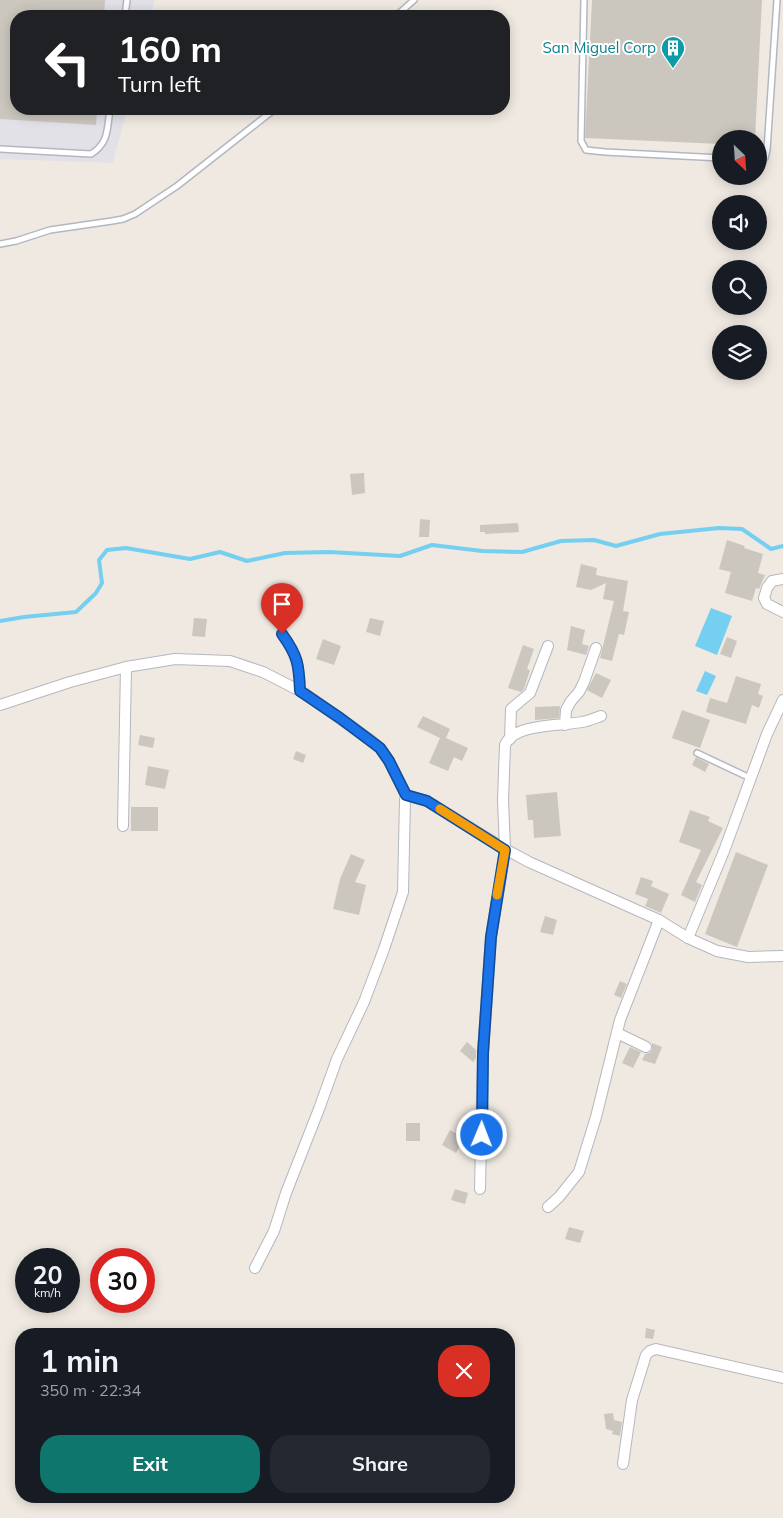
<!DOCTYPE html>
<meta charset="utf-8">
<style>
:root{--surface:#171b24;--page:#242831;--text:#f1f3f6;--muted:#9ea1a6;--accent:#0f766e}
body{margin:0;font-family:Mulish,sans-serif;background:var(--page);color:var(--text);height:100vh;display:flex;flex-direction:column;font-size:19px;white-space:nowrap}
*{box-sizing:border-box;margin:0}
p{font-size:16px;color:var(--muted)}
.icon{flex:none;width:28px;height:28px;fill:none;stroke:currentColor;stroke-width:2;stroke-linecap:round;stroke-linejoin:round}
.map{position:relative;flex:1;overflow:hidden}
.drawer{position:absolute;left:15px;top:1328px;width:500px;height:175px;display:flex;flex-direction:column;background:var(--surface);border-radius:20px;box-shadow:0 2px 12px #0003}
.drawer>*{flex:none}
.top-card{position:absolute;left:10px;top:10px;width:500px;height:105px;border-radius:20px;box-shadow:0 2px 12px #0003;background:#202124;color:#fff;overflow:hidden}
.needle{width:32px;rotate:155deg}
.tools{position:absolute;left:712px;top:130px;display:grid;gap:10px}
.tools a{display:grid;place-items:center;width:55px;height:55px;border-radius:50%;background:var(--surface);box-shadow:0 2px 12px #0003;font-size:25px}
.speed{position:absolute;left:15px;top:1248px;display:flex;gap:10px;font-size:25px;font-weight:700;text-align:center}
.speed>*{display:grid;place-content:center;width:65px;height:65px;border-radius:50%;background:var(--surface);box-shadow:0 2px 12px #0003;line-height:1}
.speed small{font-size:12px;font-weight:400}
.speed .limit{border:8px solid #d22;background:#fff;color:#111}
.pin{position:absolute;display:grid;place-items:center;width:42px;height:42px;color:#fff;margin:-51px -21px;border-radius:50% 50% 50% 0;rotate:-45deg;box-shadow:0 0 5px #0007}
.pin .icon{rotate:45deg}
.me{position:absolute;width:55px;margin:-28px;rotate:1deg;stroke-linejoin:round;filter:drop-shadow(0 0 4px #0008)}
.turn{display:flex;align-items:center;gap:18px;height:105px;padding:0 25px;font-size:22px}
.turn .icon{width:65px;height:65px;stroke-width:2.5}
.turn b{display:block;font-size:35px;line-height:42px}
.round{display:grid;place-items:center;flex:none;width:52px;height:52px;border-radius:20px;background:var(--page)}
.headline{display:flex;align-items:center;justify-content:space-between;height:85px;padding:0 25px}
h1{font-size:30px;font-weight:700;line-height:38px}
.action{display:flex;gap:10px;margin-top:auto;padding:10px 25px}
.action a{flex:1;height:58px;border-radius:20px;background:var(--accent);color:#fff;font-size:20px;font-weight:700;line-height:58px;text-align:center}
.action a+a{background:var(--page);color:var(--text)}
.map>svg:first-child{display:block}
.industrial{fill:#e3e1e8}
.water{fill:#75cff0}
.lines{fill:none;stroke-linecap:round;stroke-linejoin:round}
.stream{stroke:#75cff0;stroke-width:4}
.building{fill:#cbc7bf}
.lane-casing{stroke:#b4b7c1;stroke-width:8}
.street-casing{stroke:#b4b7c1;stroke-width:12}
.lane{stroke:#fff;stroke-width:5}
.street{stroke:#fff;stroke-width:10}
.route-casing{stroke:#114b97;stroke-width:12}
.route{stroke:#1a73e8;stroke-width:9}
.slow{stroke:#f59e0b;stroke-width:9}
.labels{text-anchor:middle;stroke-width:4;stroke-linejoin:round;paint-order:stroke}
.culture-label{font-size:15px;fill:#0d838f;stroke:#fff;text-anchor:end}
</style>
<div class="map">
<svg width="783" height="1518" viewBox="0 0 783 1518">
<rect width="100%" height="100%" fill="#efe9e1"/>
<path class="industrial" d="M0,0h155l-4,16h-135v93h111l-14,54 -113,-4z"/>
<g class="water">
<path d="M711,608l21,8 -15,39 -22,-9z"/>
<path d="M705,671l11,5 -9,19 -11,-4z"/>
</g>
<g class="lines">
<path class="stream" d="M0,621l24,-4 52,-5 20,-19 6,-10 -3,-23 8,-10 19,-2 64,11 30,-7 27,9 38,-8 44,-1 71,4 32,-11 50,6 40,1 39,-11 33,-1 22,6 44,-12 59,-6 23,1 29,20 12,-3"/>
</g>
<g class="building">
<path d="M0,0h105l-1,16h-88v93h81l-1,16 -96,-6z"/>
<path d="M592,0h170l-7,139h-34v5l-136,-6z"/>
<path d="M364,473l1,20 -13,2 -2,-21z"/>
<path d="M420,519l10,1 -1,17h-10z"/>
<path d="M518,523l1,9 -34,2v-2h-5v-7z"/>
<path d="M727,540l18,6 -1,2 19,6 -5,19 7,2 -6,14 -3,-1 -4,13 -27,-8 6,-21 -12,-3z"/>
<path d="M581,564l16,4 -1,7 32,6 -5,30 6,1 -5,23 -5,-1 -7,27 -12,-3 14,-57 -11,-2 3,-16 -15,7 -15,-3z"/>
<path d="M194,618l13,1 -2,18 -13,-1z"/>
<path d="M370,618l14,3 -4,15 -14,-4z"/>
<path d="M571,626l14,4 -3,14 7,2 -3,9 -19,-5z"/>
<path d="M727,637l10,4 -6,17 -11,-4z"/>
<path d="M323,639l18,7 -7,19 -18,-6z"/>
<path d="M523,645l11,4 -7,20 3,1 -6,19 -3,3 -13,-4z"/>
<path d="M596,673l15,7 -9,18 -15,-8z"/>
<path d="M736,676l25,8 -3,10 5,2 -4,12 -7,-3 -6,19 -40,-12 4,-14 17,5z"/>
<path d="M560,706l-1,12 -24,2v-13z"/>
<path d="M682,710l28,10 -10,28 -28,-10z"/>
<path d="M423,716l27,13 -4,9 22,10 -6,13 -8,-4 -6,14 -19,-8 11,-25 -23,-11z"/>
<path d="M140,735l15,3 -2,10 -15,-3z"/>
<path d="M296,751l10,4 -3,8 -10,-4z"/>
<path d="M696,757l13,7 -4,8 -13,-7z"/>
<path d="M148,766l21,4 -4,19 -20,-4z"/>
<path d="M557,792l4,44 -27,2 -1,-18h-5l-2,-25z"/>
<rect x="131" y="807" width="27" height="24"/>
<path d="M690,810l20,7 -2,4 15,7 -27,54 6,3 -7,17 -14,-7 20,-45 -22,-8z"/>
<path d="M736,852l32,13 -31,82 -32,-13z"/>
<path d="M351,854l14,6 -10,22 11,3 -7,30 -26,-6 7,-30z"/>
<path d="M641,877l12,4 -2,5 18,8 -8,19 -16,-7 3,-7 -13,-5z"/>
<path d="M545,916l12,4 -4,15 -13,-3z"/>
<path d="M620,981l7,3 -6,14 -7,-3z"/>
<path d="M467,1042l9,8v8l-3,4 -13,-11z"/>
<path d="M652,1043l10,4 -7,17 -13,-4 3,-6 4,-1 3,-3z"/>
<path d="M630,1047l11,5 -8,16 -11,-5z"/>
<rect x="406" y="1123" width="14" height="18"/>
<path d="M450,1130l14,8 -8,15 -14,-8z"/>
<path d="M455,1189l13,4 -3,11 -14,-4z"/>
<path d="M569,1227l15,4 -4,12 -15,-4z"/>
<path d="M646,1328l9,2 -2,9 -8,-1z"/>
<path d="M613,1413l1,7 8,2 -2,14 -8,-2 1,-3 -7,-2 -2,-15z"/>
</g>
<g class="lines">
<g class="lane-casing">
<g id="lane">
<path d="M584,0l-3,141 5,9 19,2 116,6"/>
<path d="M125,16l2,-16"/>
<path d="M396,16l18,-16"/>
<path d="M0,149l91,5c18,-11 16,-25 19,-45"/>
<path d="M759,160l6,-2 2,-8 10,-150"/>
<path d="M0,244l16,-3 34,-11 62,-9 11,-2 12,-5 42,-28 98,-77"/>
<path d="M281,627c2,11 10,18 15,28 4,11 4,24 4,36"/>
<path d="M697,753l53,25"/>
</g>
</g>
<g class="street-casing">
<g id="street">
<path d="M783,579l-11,2 -5,7 -3,10 3,6 16,8"/>
<path d="M0,705l70,-23 56,-15 49,-8 55,2 33,11 41,21 65,46 11,9 9,13 17,34 -1,5 -2,92 -19,57 -20,53 -27,57 -18,50 -33,84 -12,38 -19,37"/>
<path d="M565,725l1,-15 5,-9 8,-9 5,-10 12,-34"/>
<path d="M510,739l1,-30 19,-16 18,-47"/>
<path d="M406,795l21,6 78,48 24,13 130,58 29,18 29,13 31,6 35,-1"/>
<path d="M123,826l3,-159"/>
<path d="M688,938l36,-87 43,-117 16,-34"/>
<path d="M617,1033l29,14"/>
<path d="M480,1189l3,-136 8,-116 14,-88 -2,-49 2,-55c8,-22 58,-19 77,-23 7,-1 13,-4 19,-6"/>
<path d="M548,1207l11,-10 20,-25 17,-55 24,-97 39,-100"/>
<path d="M623,1464l9,-64 14,-45 4,-4 6,-2 127,29"/>
</g>
</g>
<use href="#lane" class="lane"/>
<use href="#street" class="street"/>
</g>
<g class="lines">
<g class="route-casing">
<path id="route" d="M282,634c16,22 17,31 18,57l40,27 40,30 9,13 17,34 21,6 78,49 -14,87 -8,116 -1,82"/>
</g>
<use href="#route" class="route"/>
<path class="slow" d="M440,809l65,41 -8,45"/>
</g>
<defs>
<g id="building-pin" transform="scale(1.25)"><path d="M0 17L-7.5 6A9.5 9.5 0 1 1 7.5 6Z" fill="#0f9aa8" stroke="#fff"/><path d="M-4-6H4V6H1V3H-1V6H-4ZM-2.5-4.3h1.7v1.8h-1.7ZM.8-4.3h1.7v1.8H.8ZM-2.5-1h1.7V.8h-1.7ZM.8-1h1.7V.8H.8Z" fill="#fff"/></g>
</defs>
<g fill-rule="evenodd">
<use href="#building-pin" x="673" y="48"/>
</g>
<g class="labels">
<g class="culture-label">
<text x="656" y="53">San Miguel Corp</text>
</g>
</g>
</svg>
<div class="tools">
<a><svg class="needle" viewBox="-14 -14 28 28"><path d="M0-13l5 13h-10z" fill="#e53935"/><path d="M0 13l5-13h-10z" fill="#9ea1a6"/></svg></a>
<a><svg class="icon" aria-label="sound" viewBox="0 0 24 24"><path d="M4 9h4l5-4v14l-5-4H4zM17 9q2 3 0 6"/></svg></a>
<a><svg class="icon" aria-label="search" viewBox="0 0 24 24"><circle cx="10" cy="10" r="6"/><path d="M15 15l6 6"/></svg></a>
<a><svg class="icon" aria-label="layers" viewBox="0 0 24 24"><path d="M12 4l9 5-9 5-9-5zM3 14l9 5 9-5"/></svg></a>
</div>
<div class="speed"><div>20<small>km/h</small></div><div class="limit">30</div></div>
<div class="pin" style="left:282px;top:634px;background:#d93025"><svg class="icon" aria-label="arrive" viewBox="0 0 24 24"><path d="M6 21V4h12l-3 4 3 4H6"/></svg></div>
<svg class="me" style="left:482px;top:1135px" viewBox="-20 -20 40 40"><circle r="17" fill="#1a73e8" stroke="#fff" stroke-width="3"/><path d="M0-11L8 9 0 5-8 9z" fill="#fff"/></svg>
<div class="top-card">
<div class="turn"><svg class="icon" aria-label="left" viewBox="0 0 24 24"><path d="M17 20v-9H6M10 6l-5 5 5 5"/></svg><div><b>160 m</b>Turn left</div></div>
</div>
<section class="drawer">
<div class="headline"><div><h1>1 min</h1><p>350 m · 22:34</p></div><a class="round" style="background:#d93025;color:#fff"><svg class="icon" aria-label="close" viewBox="0 0 24 24"><path d="M6 6l12 12M18 6L6 18"/></svg></a></div>
<div class="action"><a>Exit</a><a>Share</a></div>
</section>
</div>
